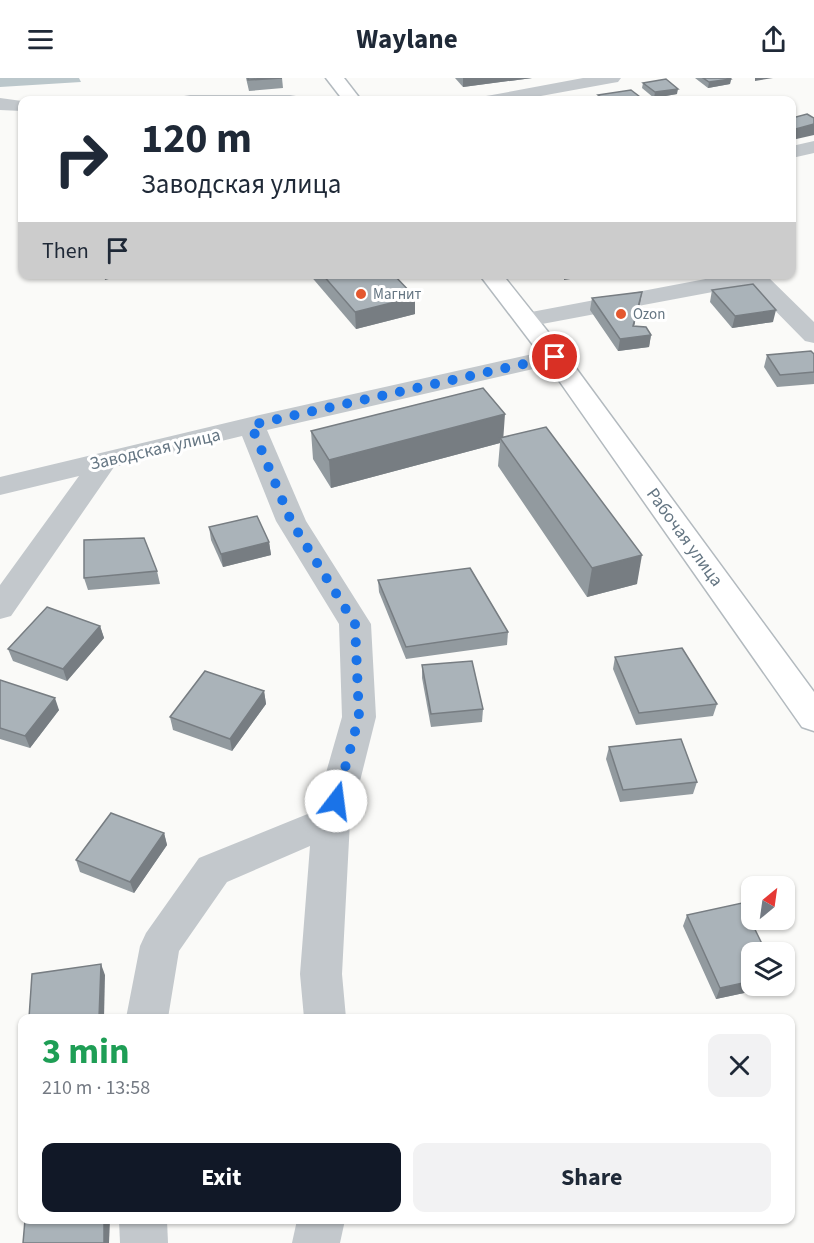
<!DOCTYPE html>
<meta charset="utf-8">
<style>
:root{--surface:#fff;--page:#f2f2f3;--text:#1f2937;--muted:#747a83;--accent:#111827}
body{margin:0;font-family:"Source Sans 3",sans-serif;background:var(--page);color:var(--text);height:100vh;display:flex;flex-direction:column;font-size:22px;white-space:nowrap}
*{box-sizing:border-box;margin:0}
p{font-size:20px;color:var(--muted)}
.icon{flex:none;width:33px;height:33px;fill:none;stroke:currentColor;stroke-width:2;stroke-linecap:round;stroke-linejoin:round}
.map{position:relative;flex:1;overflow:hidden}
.panel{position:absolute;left:18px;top:936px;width:777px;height:210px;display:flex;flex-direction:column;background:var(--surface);border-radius:12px;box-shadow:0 2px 4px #0004}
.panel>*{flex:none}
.banner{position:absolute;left:18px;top:18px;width:778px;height:183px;border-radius:12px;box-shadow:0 2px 4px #0004;background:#fff;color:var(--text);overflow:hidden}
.needle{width:39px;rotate:29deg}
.controls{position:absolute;left:741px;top:798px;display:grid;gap:12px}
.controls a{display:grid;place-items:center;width:54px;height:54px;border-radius:12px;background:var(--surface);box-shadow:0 2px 4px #0004;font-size:30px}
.pin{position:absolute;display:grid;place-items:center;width:51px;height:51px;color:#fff;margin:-26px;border:3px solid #fff;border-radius:50%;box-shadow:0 2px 6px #0007}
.me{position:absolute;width:66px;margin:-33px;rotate:15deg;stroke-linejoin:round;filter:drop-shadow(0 0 4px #0008)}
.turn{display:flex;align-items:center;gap:21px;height:126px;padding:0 24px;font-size:27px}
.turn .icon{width:78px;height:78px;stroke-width:2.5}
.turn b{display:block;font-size:42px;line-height:51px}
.then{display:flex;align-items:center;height:57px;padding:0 24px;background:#0003;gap:12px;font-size:22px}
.round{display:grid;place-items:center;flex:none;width:63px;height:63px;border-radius:12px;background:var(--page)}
.headline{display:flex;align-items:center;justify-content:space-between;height:102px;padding:0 24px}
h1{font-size:36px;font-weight:700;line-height:45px;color:#1e9e55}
.cta{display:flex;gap:12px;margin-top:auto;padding:12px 24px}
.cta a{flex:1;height:69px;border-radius:12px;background:var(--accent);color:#fff;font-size:24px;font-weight:700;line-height:69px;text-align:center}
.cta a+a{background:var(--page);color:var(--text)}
header{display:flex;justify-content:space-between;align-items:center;height:78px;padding:0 24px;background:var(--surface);font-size:27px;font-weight:700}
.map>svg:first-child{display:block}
.water{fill:#bbc7cb}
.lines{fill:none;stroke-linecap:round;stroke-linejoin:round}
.secondary-casing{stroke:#b3babf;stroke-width:3}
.minor{fill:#c3c8cc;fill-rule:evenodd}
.secondary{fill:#fff;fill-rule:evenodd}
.wall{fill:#929a9f}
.shaded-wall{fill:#777d82}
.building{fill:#aab3b9;stroke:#777d82;stroke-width:1.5}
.route{stroke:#1a73e8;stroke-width:10;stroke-dasharray:0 18}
.poi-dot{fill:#e4572e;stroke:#fff;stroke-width:2}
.labels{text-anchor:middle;stroke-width:6;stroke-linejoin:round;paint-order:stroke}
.far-poi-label{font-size:15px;fill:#657683;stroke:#fff;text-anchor:start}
.street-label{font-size:18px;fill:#657683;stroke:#fff}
</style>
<header><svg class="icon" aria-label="menu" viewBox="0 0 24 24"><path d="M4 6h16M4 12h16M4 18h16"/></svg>Waylane<svg class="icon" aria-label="share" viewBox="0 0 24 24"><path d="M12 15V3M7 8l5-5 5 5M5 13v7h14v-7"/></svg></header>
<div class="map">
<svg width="814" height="1165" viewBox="0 0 814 1165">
<rect width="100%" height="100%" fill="#fafaf8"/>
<path class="water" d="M0,0h79l2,4 -81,5z"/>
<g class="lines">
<g class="secondary-casing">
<g id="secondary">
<path d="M326,0h18l17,22h-18z"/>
<path d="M479,196h23l62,78 250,340v39l-12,-4 -256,-365z"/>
</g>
</g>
<g class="minor">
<path d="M583,0h38l-3,4 -6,1 -93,17h-36l3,-4 6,-1z"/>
<path d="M190,17h100l6,1 3,4h-118l3,-4z"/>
<path d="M0,20l22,3v10l-22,-1z"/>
<path d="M814,63v12l-22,5v-12z"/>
<path d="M732,196h33l49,48v21l-9,-2 -55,-56 -224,42 -8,-2 -4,-5 4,-5 8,-2z"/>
<path d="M555,271l9,3 4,5 -4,5 -297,68 39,91 65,103 5,93 -26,104 -8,153 4,44h-42l-4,-44 10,-128 -83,36 -48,69 -11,67h-42l14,-72 6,-13 53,-75 116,-47 27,-94 -3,-93 -63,-103 -34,-85 -128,31 -103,149 -11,3v-34l79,-109 -79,19v-18l251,-60z"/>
<path d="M119,1142h48l1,23h-48z"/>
<path d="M297,1142h48l-5,23h-48z"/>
</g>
<use href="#secondary" class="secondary"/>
</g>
<g class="wall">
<path d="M246,0h36l1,10 -34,3z"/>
<path d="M455,0h77l-69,9z"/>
<path d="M695,0h35l1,1 -1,5 -22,4z"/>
<path d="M643,5l34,11 -23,4 -12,-10z"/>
<path d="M598,17l46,5h-47z"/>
<path d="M309,196h84l22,23v17l-59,15z"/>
<path d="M712,212l61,32 -41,6 -22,-26z"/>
<path d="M642,214l-8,34 17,9 -2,12 -31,4 -28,-41 2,-12z"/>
<path d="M814,276v30l-37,3 -13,-20 3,-12z"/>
<path d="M311,353l192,6 134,147 -50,13 -89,-131 2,-23 -169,45 -18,-29z"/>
<path d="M209,449l60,15 2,13 -48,12 -12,-27z"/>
<path d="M157,493l3,13 -72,6 -4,-12z"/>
<path d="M378,502l130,52 -1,13 -101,14 -27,-67z"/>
<path d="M100,548l4,12 -37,43 -54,-20 -5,-12z"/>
<path d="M615,579l102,47 -4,12 -77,9 -23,-56z"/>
<path d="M422,587l61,44 -1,13 -51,5 -9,-49z"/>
<path d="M0,602l59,30 -29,38 -30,-9z"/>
<path d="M264,613l2,13 -34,47 -59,-21 -3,-13z"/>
<path d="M609,669l88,35 -4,12 -73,8 -14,-43z"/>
<path d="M164,755l3,12 -33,48 -54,-21 -4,-12z"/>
<path d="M687,837l65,71h21l-1,1 -56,12 -33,-73z"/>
</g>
<g class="shaded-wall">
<path d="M463,0h69l-69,9z"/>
<path d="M755,0h18l-18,3z"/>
<path d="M731,1l-1,5 -22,4 1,-6z"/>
<path d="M678,11l-1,5 -23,4 1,-6z"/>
<path d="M814,46v11l-22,5v-10z"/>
<path d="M104,196h23l-22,6z"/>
<path d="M564,196h38l-38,6z"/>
<path d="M642,214l-2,12 -9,33 20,-2 -2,12 -31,4 2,-12 13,-13z"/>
<path d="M415,219v17l-59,15 -1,-17z"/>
<path d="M776,232l-3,12 -41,6 3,-12z"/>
<path d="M505,336l-2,28 -3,-4v5l-169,45 -2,-28z"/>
<path d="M269,464l2,13 -48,12 -2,-13z"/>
<path d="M642,477l-5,29 -50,13 5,-29z"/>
<path d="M100,548l4,12 -37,43 -4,-12z"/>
<path d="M264,613l2,13 -34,47 -2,-12z"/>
<path d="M55,620l4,12 -29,38 -5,-12z"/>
<path d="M164,755l3,12 -33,48 -4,-11z"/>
<path d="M101,886l4,11 -1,43h-5z"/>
<path d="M752,903v5h21l-1,1 -56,12 4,-11z"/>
<path d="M104,1142h6l-1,23h-5z"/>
</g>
<g class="building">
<path d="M248,0h34l-34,2z"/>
<path d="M703,0h27l1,1 -22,3z"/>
<path d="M666,1l12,10 -23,3 -12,-9z"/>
<path d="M631,12l13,10h-39l-7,-5z"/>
<path d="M807,36l7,4v6l-22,6v-12z"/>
<path d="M322,196h71l22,23 -60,15z"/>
<path d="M753,206l23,26 -41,6 -23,-26z"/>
<path d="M642,214l-9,34 13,1 5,8 -31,4 -28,-41z"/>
<path d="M811,273l3,3v18l-34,3 -13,-20z"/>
<path d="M483,310l22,26 -176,46 -18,-29z"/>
<path d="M546,349l96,128 -50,13 -92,-130z"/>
<path d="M257,438l12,26 -48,12 -12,-27z"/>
<path d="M144,460l13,33 -73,7v-38z"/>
<path d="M470,490l38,64 -102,15 -28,-67z"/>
<path d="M47,529l53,19 -37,43 -55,-20z"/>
<path d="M682,570l35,56 -78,9 -24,-56z"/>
<path d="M472,583l11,48 -52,5 -9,-49z"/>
<path d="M205,593l59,20 -34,48 -60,-22z"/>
<path d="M0,602l55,18 -30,38 -25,-8z"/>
<path d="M681,661l16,43 -74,8 -14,-43z"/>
<path d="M111,735l53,20 -34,49 -54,-22z"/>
<path d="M742,825l24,49h-14v29l-32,7 -33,-73z"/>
<path d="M101,886l-2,54h-70l3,-44z"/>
<path d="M25,1142h79v23h-81z"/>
</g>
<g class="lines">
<path class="route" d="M336,723l23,-84 -4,-93 -64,-103 -40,-96 304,-68"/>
</g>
<g class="poi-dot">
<circle cx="361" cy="216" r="6"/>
<circle cx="621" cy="236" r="6"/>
</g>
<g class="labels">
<g class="far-poi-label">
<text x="373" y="221">Магнит</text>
<text x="633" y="241">Ozon</text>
</g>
<g class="street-label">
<text transform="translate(155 371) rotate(-13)" y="6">Заводская улица</text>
<text transform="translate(685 459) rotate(54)" y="6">Рабочая улица</text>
</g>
</g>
</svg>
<div class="controls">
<a><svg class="needle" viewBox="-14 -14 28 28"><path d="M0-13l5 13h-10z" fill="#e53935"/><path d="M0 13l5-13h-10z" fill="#747a83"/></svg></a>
<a><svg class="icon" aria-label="layers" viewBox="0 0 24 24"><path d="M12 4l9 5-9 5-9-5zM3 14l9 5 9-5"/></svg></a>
</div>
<div class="pin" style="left:555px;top:279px;background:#d93025"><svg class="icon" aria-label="arrive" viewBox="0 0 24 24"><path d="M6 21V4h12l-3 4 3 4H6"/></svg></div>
<svg class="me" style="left:336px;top:723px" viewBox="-20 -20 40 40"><circle r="19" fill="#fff"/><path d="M0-13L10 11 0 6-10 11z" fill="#1a73e8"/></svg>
<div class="banner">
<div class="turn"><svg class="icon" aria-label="right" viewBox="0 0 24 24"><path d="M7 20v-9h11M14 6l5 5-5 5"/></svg><div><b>120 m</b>Заводская улица</div></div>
<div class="then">Then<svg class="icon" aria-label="arrive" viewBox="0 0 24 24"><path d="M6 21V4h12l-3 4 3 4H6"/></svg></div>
</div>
<section class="panel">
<div class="headline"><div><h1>3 min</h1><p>210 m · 13:58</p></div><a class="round"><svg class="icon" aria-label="close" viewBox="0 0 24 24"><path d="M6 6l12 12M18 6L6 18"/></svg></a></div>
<div class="cta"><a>Exit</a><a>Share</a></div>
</section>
</div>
